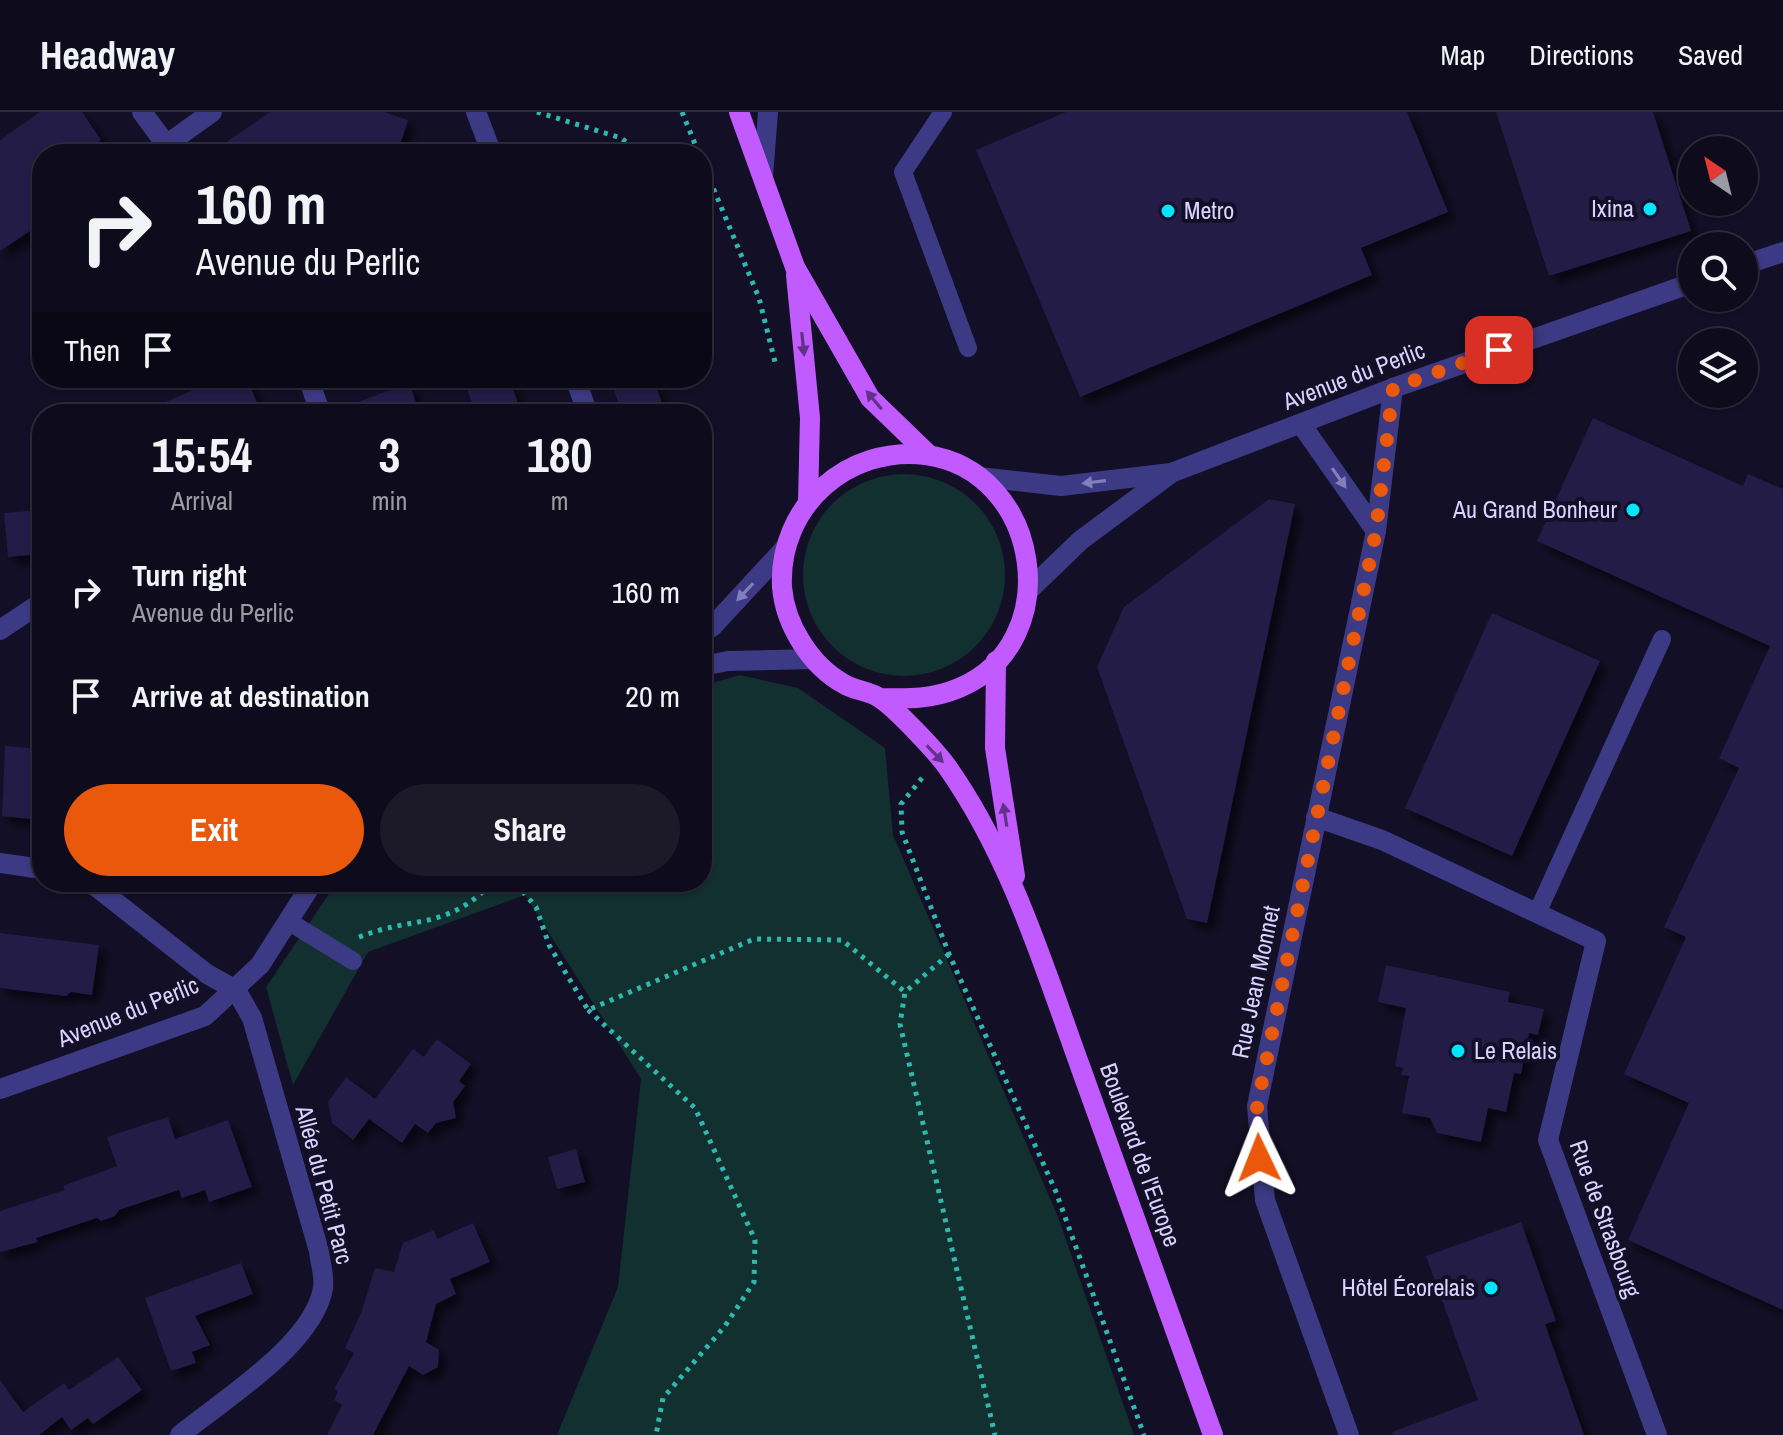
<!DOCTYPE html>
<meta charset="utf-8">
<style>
:root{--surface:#0e0b1c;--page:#1c1929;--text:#f1f3f6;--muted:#9b9ba3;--line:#2e2b3b;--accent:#ea580c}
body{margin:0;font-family:"Archivo Narrow",sans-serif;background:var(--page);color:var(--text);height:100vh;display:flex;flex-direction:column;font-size:30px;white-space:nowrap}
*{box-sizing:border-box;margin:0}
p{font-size:26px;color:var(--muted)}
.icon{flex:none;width:44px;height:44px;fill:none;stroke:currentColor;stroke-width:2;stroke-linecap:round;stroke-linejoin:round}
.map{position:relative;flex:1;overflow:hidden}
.panel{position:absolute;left:32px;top:292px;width:680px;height:488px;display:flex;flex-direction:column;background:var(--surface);border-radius:32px;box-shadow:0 2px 6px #0004,0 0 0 2px var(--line)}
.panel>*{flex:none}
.guide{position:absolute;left:32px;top:32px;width:680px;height:244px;border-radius:32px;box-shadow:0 2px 6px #0004,0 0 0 2px var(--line);background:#0e0b1c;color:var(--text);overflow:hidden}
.needle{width:52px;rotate:325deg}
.tools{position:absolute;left:1678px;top:24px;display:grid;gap:16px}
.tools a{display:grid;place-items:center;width:80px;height:80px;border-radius:50%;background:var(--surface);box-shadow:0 2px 6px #0004,0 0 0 2px var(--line);font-size:40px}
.pin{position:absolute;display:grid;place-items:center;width:68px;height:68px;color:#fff;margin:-34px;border-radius:16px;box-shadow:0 4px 12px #0006}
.me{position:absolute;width:88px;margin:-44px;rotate:358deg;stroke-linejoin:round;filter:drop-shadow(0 0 6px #0008)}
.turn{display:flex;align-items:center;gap:28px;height:168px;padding:0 32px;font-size:36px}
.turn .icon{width:104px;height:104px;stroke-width:2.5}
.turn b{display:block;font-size:56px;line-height:68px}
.then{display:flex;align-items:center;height:76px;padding:0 32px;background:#0003;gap:16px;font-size:30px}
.eta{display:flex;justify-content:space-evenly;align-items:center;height:136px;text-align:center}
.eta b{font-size:48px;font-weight:700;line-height:56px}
.primary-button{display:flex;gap:16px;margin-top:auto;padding:16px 32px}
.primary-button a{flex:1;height:92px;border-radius:48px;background:var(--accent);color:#fff;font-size:32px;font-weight:700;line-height:92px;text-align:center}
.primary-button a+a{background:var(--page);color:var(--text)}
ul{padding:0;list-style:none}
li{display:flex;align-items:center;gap:24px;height:104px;padding:0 32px}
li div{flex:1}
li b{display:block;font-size:30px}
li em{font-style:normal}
header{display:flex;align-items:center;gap:48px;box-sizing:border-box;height:112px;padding:0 40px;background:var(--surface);border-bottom:2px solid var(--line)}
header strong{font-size:38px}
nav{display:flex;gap:44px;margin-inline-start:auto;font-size:28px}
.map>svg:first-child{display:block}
.green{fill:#12302f}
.building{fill:#241b47;filter:url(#shadow)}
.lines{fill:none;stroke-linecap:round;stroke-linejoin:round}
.path{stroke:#2fb8b0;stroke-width:5;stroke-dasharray:4 6;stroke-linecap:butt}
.service{stroke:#3d3a85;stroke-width:18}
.minor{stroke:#3d3a85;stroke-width:20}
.tertiary{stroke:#3d3a85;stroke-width:20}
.primary{stroke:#c25bff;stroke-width:20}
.oneway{fill:#623188}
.oneway2{fill:#837fbc}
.route{stroke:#ea580c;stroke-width:14;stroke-dasharray:0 25.2}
.poi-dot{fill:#00e5ff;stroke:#130f26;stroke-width:3}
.labels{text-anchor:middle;stroke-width:8;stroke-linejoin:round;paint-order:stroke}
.poi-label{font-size:24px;fill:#d9d4ff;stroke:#130f26;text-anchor:end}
.street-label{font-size:24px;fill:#d9d4ff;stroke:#130f26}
</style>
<header>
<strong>Headway</strong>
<nav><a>Map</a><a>Directions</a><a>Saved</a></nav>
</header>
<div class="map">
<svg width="1783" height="1323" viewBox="0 0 1783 1323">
<defs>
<filter id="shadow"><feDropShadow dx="7" dy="7" stdDeviation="4" flood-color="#0009"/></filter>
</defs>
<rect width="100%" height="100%" fill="#130f26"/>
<g class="green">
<circle cx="904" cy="463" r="101"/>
<path d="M740,563l58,13 87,60 8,87 165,382 76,218h-577l61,-148 23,-208 -116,-184 -157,57 -75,133 -27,-98 71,-105h365v-196z"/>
</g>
<g class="building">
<path d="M40,0h42l19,28 -20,14h-39v69l-42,28v-111z"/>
<path d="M270,0h114l24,8 -11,34h-188z"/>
<path d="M1066,0h341l41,100 -87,36 11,27 -292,122 -104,-247z"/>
<path d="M1496,0h157l38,119 -142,45z"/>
<path d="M222,266h25l11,27 -23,9h-98z"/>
<path d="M463,266h46l13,36h-46z"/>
<path d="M609,266h44l13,36h-43z"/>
<path d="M409,271l11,31h-85l-1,-3z"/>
<path d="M1593,306l150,68 5,-12 35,15v821l-155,-70 61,-137 -65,-29 62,-137 -22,-10 75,-159 -20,-10 51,-112 -233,-105z"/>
<path d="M1269,387l26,5 -88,419 -20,-4 -90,-252 27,-60z"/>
<path d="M42,398v44l-34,3 -4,-44z"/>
<path d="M1492,501l108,48 -88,195 -107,-48z"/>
<path d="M5,634l37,3 -3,71 -37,-4z"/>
<path d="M0,821l99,12 -7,50 -21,-3 -5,4 -66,-8z"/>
<path d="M1386,853l124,27 -2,10 36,7 -6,26 -9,-2 -8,41 -7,-1 -8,39 -18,-4 -7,34 -44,-9 -7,-15 -28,-5 7,-37 -8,-1 2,-7 -8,-2 11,-58 -28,-6z"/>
<path d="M437,927l34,25 -12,17 6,5 -12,16 3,16 -20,5 -8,10 -13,-9 -13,19 -33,-24 -16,21 -21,-17 -4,-21 18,-25 29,22 38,-50 11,8z"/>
<path d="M168,1005l7,22 53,-19 24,67 -43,15 -4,-12 -23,8 -3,-8 -60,20 -4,6 -14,5 -4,-3 -61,20 2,4 -38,10v-41l65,-21 -2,-4 54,-20 -10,-29z"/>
<path d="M576,1037l9,33 -28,7 -9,-32z"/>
<path d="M1521,1110l35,99 -11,3 39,111h-191l-1,-3 86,-32 -52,-144z"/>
<path d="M473,1111l17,39 -40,17 6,15 -20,10 -10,38 13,8 -1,17 -15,8 -14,-9 -36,69h-46l15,-30 -8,-5 4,-9 -4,-2 20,-36 -9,-5 16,-35 14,-45 19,4 9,-29 31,-13 3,9z"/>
<path d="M241,1151l12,31 -58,22 15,29 -18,7 4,11 -25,8 -26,-73z"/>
<path d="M118,1245l24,33 -49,34 -5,-6 -17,12 -9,-13 -23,18h-39v-55l23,32 41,-29 5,7z"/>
</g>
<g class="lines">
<g class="path">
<path d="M537,0l84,26 20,16"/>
<path d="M682,0l17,42"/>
<path d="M702,49l57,137 16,64"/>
<path d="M922,666l-21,26 1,28 47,122 107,238 88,243"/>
<path d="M359,825c56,-22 86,-6 133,-54l25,2 19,22 13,38 39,65 166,-71 88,1 63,52"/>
<path d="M949,842l-44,38 -5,32 95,411"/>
<path d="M588,898l107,98 60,132 -1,42 -29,44 -62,72 -7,37"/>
</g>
<g class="service">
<path d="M943,0l-40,60 65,176"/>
<path d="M1538,799l124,-272"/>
<path d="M288,809l65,40"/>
</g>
<g class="minor">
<path d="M142,0l31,42"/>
<path d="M476,0l16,42"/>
<path d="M166,33l46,-33"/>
<path d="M763,64l5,-64"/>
<path d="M308,266l13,36"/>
<path d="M575,266l13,36"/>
<path d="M1301,312l75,107"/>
<path d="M0,518l42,-28"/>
<path d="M1316,705l66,23 214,101 -48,199 109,295"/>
<path d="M0,751l42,6"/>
<path d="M90,770l117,92 29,16 16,28 67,233c1,11 6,26 4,37 -9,56 -100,112 -143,147"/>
<path d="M1349,1323l-84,-235 -8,-94 119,-575 17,-143"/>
</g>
<g class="tertiary">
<path d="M1744,153l39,-13"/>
<path d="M979,365l82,9 110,-13 222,-85 299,-105"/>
<path d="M1029,478l52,-50 89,-66"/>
<path d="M702,521l10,-6 73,-79"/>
<path d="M702,554l26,-5 85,-2"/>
<path d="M0,977l205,-73 55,-51 53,-83"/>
</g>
<g class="primary">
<path d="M739,0l56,155 75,131 59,57"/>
<path d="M796,163l14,143 -2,83"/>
<path d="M996,549l-1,87 20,128"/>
<path d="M881,586c28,1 52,1 78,-10 108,-45 83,-217 -33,-233 -78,-10 -148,51 -144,132 3,38 29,79 62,97 11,7 27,7 37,15 15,10 56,53 67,69 63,90 95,196 132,298 44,123 89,246 133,369"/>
</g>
</g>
<defs><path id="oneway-solid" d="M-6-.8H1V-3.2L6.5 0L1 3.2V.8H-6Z" transform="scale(2)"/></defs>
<g class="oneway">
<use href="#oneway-solid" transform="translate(803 232) rotate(84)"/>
<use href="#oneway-solid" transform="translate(874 288) rotate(-130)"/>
<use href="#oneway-solid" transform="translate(935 642) rotate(46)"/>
<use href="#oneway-solid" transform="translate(1005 703) rotate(-99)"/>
</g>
<g class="oneway2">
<use href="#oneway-solid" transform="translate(1339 366) rotate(55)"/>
<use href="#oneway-solid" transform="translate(1094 370) rotate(173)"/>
<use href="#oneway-solid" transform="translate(745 480) rotate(133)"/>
</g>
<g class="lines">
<path class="route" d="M1259,1046l-2,-52 119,-575 17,-143 106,-38"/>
</g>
<g class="poi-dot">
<circle cx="1650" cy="97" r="8"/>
<circle cx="1168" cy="99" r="8"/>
<circle cx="1633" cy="398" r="8"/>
<circle cx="1458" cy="939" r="8"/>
<circle cx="1491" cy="1176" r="8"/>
</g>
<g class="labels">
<g class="poi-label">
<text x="1634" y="105">Ixina</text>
<text x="1184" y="107" text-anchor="start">Metro</text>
<text x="1617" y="406">Au Grand Bonheur</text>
<text x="1474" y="947" text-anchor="start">Le Relais</text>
<text x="1475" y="1184">Hôtel Écorelais</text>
</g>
<g class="street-label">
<text transform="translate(1354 264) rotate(-21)" y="8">Avenue du Perlic</text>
<text transform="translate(1256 870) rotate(-78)" y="8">Rue Jean Monnet</text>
<text transform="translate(128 900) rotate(-22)" y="8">Avenue du Perlic</text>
<text transform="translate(1140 1043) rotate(70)" y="8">Boulevard de l'Europe</text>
<text transform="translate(324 1073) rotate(75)" y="8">Allée du Petit Parc</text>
<text transform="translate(1605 1107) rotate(70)" y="8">Rue de Strasbourg</text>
</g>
</g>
</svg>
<div class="tools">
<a><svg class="needle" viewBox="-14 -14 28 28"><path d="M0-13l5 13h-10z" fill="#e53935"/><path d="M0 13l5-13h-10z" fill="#9b9ba3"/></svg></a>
<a><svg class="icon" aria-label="search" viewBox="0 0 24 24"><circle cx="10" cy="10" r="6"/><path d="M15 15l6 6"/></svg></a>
<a><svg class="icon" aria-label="layers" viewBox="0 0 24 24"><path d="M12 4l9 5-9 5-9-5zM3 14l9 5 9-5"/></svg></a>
</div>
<div class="pin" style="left:1499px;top:238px;background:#d93025"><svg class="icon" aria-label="arrive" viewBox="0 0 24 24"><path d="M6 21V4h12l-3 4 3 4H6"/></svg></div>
<svg class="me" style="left:1259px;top:1046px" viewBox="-20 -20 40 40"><path d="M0-17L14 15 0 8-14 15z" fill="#ea580c" stroke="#fff" stroke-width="4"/></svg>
<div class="guide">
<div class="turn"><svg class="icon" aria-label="right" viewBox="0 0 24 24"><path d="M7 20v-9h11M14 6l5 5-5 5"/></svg><div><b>160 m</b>Avenue du Perlic</div></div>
<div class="then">Then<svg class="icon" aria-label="arrive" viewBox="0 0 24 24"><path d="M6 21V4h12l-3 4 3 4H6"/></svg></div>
</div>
<section class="panel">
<div class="eta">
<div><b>15:54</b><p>Arrival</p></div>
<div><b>3</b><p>min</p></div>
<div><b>180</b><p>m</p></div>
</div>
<ul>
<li><svg class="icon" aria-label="right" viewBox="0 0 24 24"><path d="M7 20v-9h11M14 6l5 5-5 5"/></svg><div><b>Turn right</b><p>Avenue du Perlic</p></div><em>160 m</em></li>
<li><svg class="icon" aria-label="arrive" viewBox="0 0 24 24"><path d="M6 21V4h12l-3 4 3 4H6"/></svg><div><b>Arrive at destination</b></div><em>20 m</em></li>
</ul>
<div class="primary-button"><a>Exit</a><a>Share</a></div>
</section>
</div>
